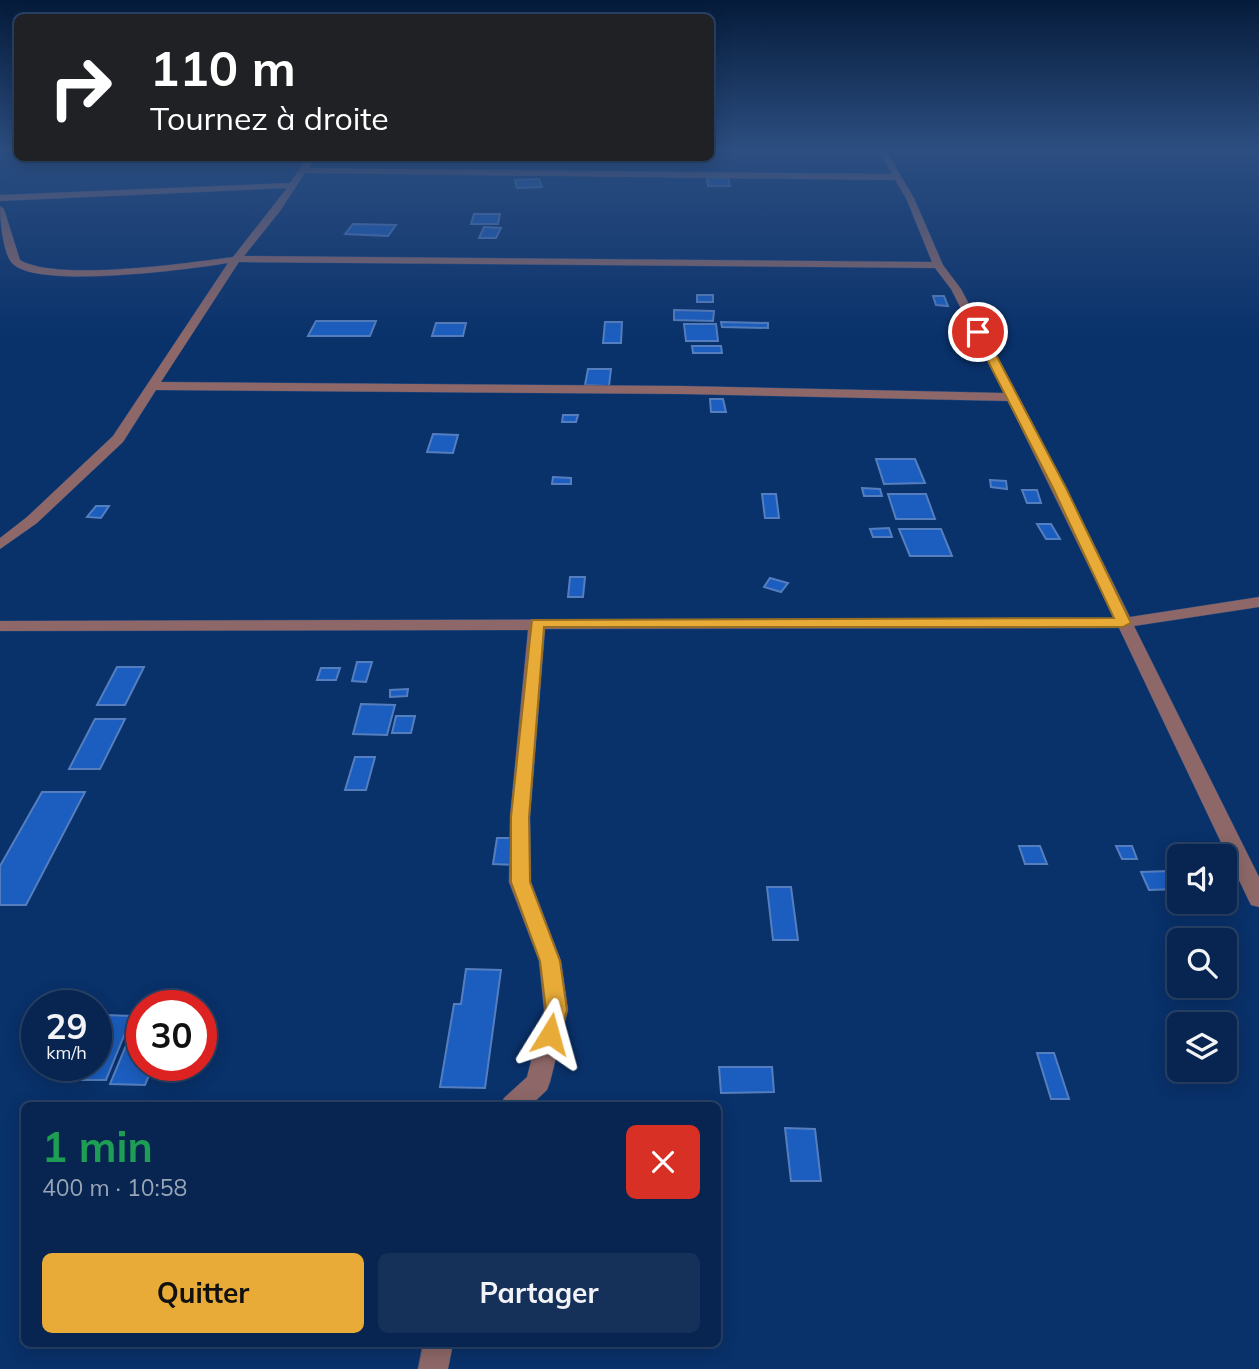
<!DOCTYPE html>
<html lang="fr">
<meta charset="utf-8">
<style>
:root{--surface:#072550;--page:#15315a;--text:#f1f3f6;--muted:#98a5b7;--line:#284267;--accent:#e8ab37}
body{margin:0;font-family:Mulish,sans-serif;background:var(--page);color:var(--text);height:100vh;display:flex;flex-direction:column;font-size:26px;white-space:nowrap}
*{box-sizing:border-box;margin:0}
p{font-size:23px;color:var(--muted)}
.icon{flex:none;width:38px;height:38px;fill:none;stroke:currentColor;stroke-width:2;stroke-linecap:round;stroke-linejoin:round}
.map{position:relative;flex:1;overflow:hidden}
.drawer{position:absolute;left:21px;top:1102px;width:700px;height:245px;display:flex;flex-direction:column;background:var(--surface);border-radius:10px;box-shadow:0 4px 18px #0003,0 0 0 2px var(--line)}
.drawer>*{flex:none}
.top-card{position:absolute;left:14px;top:14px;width:700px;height:147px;border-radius:10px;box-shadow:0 4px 18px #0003,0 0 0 2px var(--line);background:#202124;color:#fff;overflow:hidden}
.fabs{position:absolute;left:1167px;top:844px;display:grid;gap:14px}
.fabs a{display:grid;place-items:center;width:70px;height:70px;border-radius:10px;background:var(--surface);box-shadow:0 4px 18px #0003,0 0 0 2px var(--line);font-size:35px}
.speed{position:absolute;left:21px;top:990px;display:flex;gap:14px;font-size:35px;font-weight:700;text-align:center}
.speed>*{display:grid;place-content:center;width:91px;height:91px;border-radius:50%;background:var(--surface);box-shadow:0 4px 18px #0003,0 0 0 2px var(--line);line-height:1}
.speed small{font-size:18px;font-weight:400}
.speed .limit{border:10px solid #d22;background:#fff;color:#111}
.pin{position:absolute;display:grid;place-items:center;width:60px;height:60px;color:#fff;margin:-30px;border:4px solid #fff;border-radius:50%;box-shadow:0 2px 7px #0007}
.me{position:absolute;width:77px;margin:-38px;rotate:8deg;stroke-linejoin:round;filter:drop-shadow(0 0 5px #0008)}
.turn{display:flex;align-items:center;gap:24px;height:147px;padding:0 21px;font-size:32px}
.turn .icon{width:91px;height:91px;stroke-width:2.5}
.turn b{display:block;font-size:49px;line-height:60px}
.round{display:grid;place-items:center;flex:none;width:74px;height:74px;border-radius:10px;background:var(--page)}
.headline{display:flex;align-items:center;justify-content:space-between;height:119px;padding:0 21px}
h1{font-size:42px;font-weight:700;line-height:52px;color:#1e9e55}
.primary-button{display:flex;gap:14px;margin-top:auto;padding:14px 21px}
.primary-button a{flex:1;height:80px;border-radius:10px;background:var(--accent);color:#111;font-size:28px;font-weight:700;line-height:80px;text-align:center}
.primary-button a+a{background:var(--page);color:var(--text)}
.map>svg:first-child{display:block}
.building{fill:#1b5ec0;stroke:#557ebe;stroke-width:2}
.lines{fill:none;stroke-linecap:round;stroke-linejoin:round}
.minor-casing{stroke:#264a7e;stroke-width:1}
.minor{fill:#8e6868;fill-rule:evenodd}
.route{fill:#e8ab37;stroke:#976f24;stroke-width:2}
</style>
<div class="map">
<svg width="1259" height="1369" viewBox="0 0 1259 1369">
<rect width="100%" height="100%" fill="#09316a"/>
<g class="building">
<path d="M707,178h21l2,8h-22z"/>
<path d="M539,179l3,8 -25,1 -2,-8z"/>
<path d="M474,214h26l-2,10h-27z"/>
<path d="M353,224l43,1 -8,11 -43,-2z"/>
<path d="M484,227l17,1 -5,10h-17z"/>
<rect x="697" y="295" width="16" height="7"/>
<path d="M933,296h11l4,10 -12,-1z"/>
<path d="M674,310l40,1 -1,10 -39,-1z"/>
<path d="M316,321h60l-6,15h-62z"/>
<path d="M605,322h17l-1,21h-18z"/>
<path d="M721,322l47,1v5l-46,-1z"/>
<path d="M436,323h30l-3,13h-31z"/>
<path d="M684,324h32l2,17h-32z"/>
<path d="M692,346h29l1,7h-29z"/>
<path d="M588,369h23l-2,17 -24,-1z"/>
<path d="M710,399h13l3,13h-15z"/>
<path d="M563,415h15l-2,7h-14z"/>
<path d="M433,434l25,1 -5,18 -26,-1z"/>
<path d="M876,459h39l10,24 -41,1z"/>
<path d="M553,477l18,1v6h-19z"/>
<path d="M990,480l16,1 1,8 -16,-2z"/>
<path d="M862,488l18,1 2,7h-18z"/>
<path d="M1022,490h15l4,13h-14z"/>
<path d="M762,494h14l3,24h-14z"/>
<path d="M888,494h38l9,25h-39z"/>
<path d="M96,506h13l-8,12 -14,-1z"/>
<path d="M1037,524h14l9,15h-14z"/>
<path d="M889,528l3,9h-19l-3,-8z"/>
<path d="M899,529h42l11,27h-42z"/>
<path d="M570,577h15l-2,20h-15z"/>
<path d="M770,578l18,5 -7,9 -17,-5z"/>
<path d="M357,662h15l-6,20 -14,-1z"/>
<path d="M117,667h27l-19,38h-28z"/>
<path d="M321,668h19l-4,12h-19z"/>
<path d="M408,689l-1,7 -17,1v-7z"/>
<path d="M361,704l34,1 -8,30 -34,-1z"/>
<path d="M396,716h19l-4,17h-19z"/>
<path d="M95,719h30l-25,50h-31z"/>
<path d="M355,757h20l-9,33h-21z"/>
<path d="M42,792h43l-59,113h-26v-39z"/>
<path d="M497,838h20l-3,27 -21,-1z"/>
<path d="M1019,846h21l7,18h-22z"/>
<path d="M1116,846h16l5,13h-15z"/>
<path d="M1168,871l9,18 -28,1 -8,-18z"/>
<path d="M767,887h24l7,53h-25z"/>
<path d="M466,969l35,1 -16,118 -45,-1 14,-83h7z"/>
<path d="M139,1014h3v52h11l-8,19 -35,-1z"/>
<path d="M105,1015l27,1 -26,64h-29l6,-14h13v-31z"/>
<path d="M1037,1053h17l15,46h-18z"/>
<path d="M719,1067h53l2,25 -53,1z"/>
<path d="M785,1128l30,1 6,52h-30z"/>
</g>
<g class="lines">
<g class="minor-casing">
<g id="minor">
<path d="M876,148h8l30,50 29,67 18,24 105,199 64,129 129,-20v10l-125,19 125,251v30l-8,-2 -3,-6 -129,-271 -574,1 -15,188 1,65 30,79 7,49 -18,72 -3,8 -17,16h-30l4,-8 23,-21 17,-67 -5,-49 -30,-79 1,-65 18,-187 -528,1v-10l1114,-3 -106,-217 -326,-7 -526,-4 -33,52 -86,81 -37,26v-11l27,-21 86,-81 115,-173c-37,6 -192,27 -216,0 -9,-10 -12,-43 -12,-57l4,3 16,51c37,22 167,3 213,-3l54,-69 -287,13v-6l290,-12 17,-25h8l-6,10 583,6zM305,173l590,7 11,18 26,64 -688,-6 36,-45zM239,262l696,6 16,21 53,104 -322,-7 -521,-4z"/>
<path d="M423,1344h30l-5,25h-30z"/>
</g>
</g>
<use href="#minor" class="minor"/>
</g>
<linearGradient id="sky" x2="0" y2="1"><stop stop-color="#051b3a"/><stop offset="0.44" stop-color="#2c4e81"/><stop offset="1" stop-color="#2c4e81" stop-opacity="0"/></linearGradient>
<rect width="1259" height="340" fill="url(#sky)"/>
<path class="route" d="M975,330l9,2 82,156 65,135 -8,4h-579l-15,190 1,65 30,79 7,49 -9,30 -8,3 -7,-3 -3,-6 6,-24 -6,-49 -29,-79v-65l21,-197 582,-2 -61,-130 -80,-156z"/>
</svg>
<div class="fabs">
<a><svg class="icon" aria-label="sound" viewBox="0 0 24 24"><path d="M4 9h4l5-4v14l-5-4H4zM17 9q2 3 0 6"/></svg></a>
<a><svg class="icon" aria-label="search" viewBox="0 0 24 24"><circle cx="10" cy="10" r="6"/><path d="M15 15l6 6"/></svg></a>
<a><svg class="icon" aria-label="layers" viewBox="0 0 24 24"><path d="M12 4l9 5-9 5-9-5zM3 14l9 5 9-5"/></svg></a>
</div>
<div class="speed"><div>29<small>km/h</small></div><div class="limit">30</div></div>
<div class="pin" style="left:978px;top:332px;background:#d93025"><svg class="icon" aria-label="arrive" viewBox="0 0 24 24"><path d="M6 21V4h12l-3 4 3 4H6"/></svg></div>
<svg class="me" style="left:550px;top:1034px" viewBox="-20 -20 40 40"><path d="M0-17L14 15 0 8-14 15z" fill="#e8ab37" stroke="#fff" stroke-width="4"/></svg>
<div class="top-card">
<div class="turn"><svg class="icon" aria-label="right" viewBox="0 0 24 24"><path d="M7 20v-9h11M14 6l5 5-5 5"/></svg><div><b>110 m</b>Tournez à droite</div></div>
</div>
<section class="drawer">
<div class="headline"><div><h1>1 min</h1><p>400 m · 10:58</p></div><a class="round" style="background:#d93025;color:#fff"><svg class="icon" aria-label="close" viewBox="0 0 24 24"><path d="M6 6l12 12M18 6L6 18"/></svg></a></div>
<div class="primary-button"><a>Quitter</a><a>Partager</a></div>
</section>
</div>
